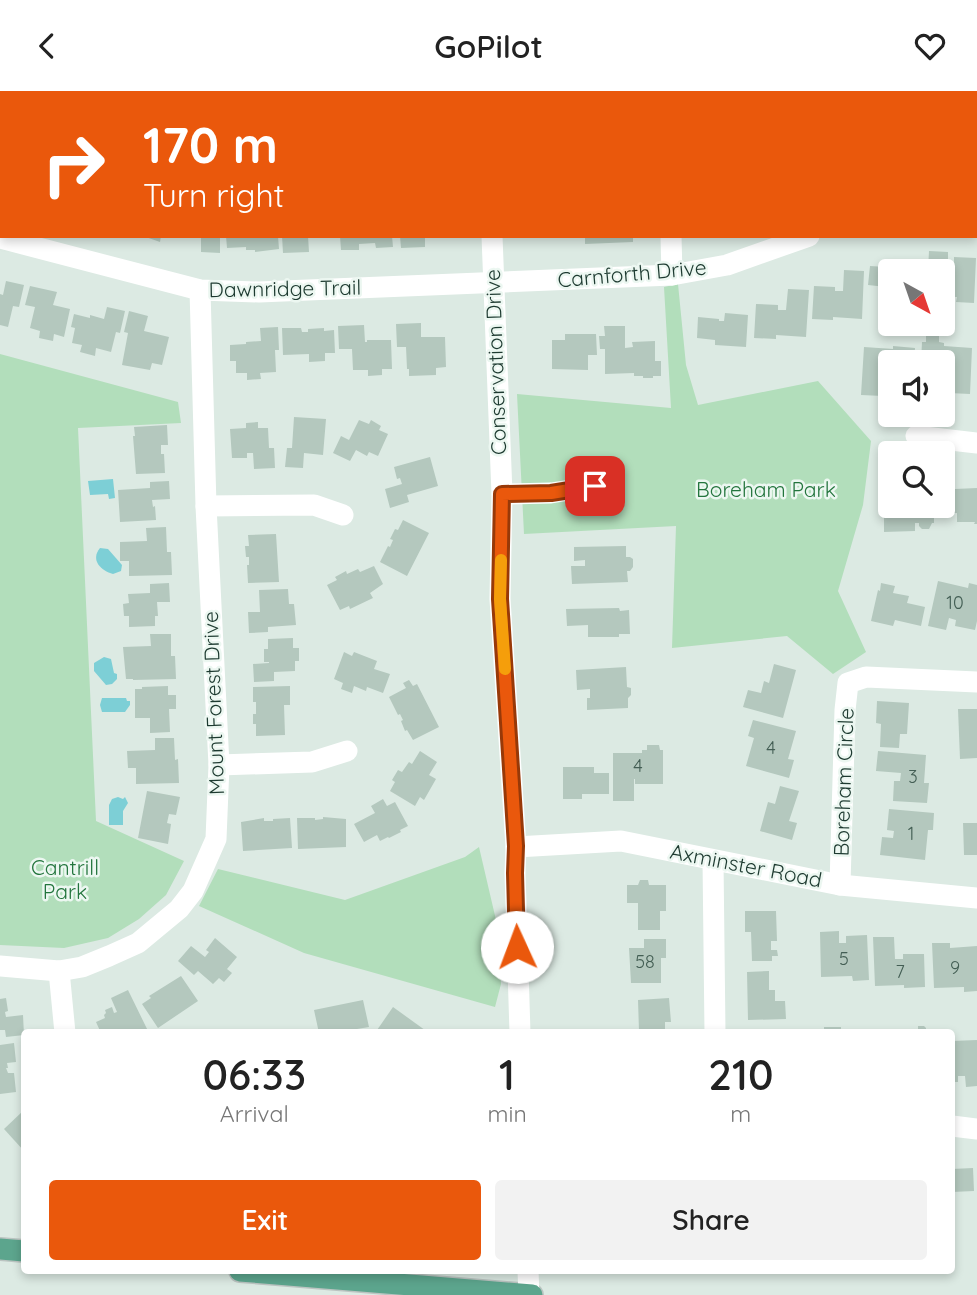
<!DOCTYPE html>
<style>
:root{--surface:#fff;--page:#f2f2f2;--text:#222;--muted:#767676;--accent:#ea580c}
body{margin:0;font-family:Quicksand,sans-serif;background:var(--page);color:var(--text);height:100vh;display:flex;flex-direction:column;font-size:26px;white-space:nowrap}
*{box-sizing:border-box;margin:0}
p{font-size:23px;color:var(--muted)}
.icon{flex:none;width:38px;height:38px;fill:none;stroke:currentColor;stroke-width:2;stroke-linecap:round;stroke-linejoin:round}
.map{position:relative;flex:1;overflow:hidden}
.sheet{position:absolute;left:21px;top:938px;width:934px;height:245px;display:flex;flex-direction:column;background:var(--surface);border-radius:7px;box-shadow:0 4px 10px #0003}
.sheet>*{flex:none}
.hud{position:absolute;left:0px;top:0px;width:978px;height:147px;box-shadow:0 4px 10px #0003;background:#ea580c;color:#fff;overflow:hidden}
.needle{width:46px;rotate:140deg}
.controls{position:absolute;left:878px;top:168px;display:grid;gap:14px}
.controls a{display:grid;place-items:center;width:77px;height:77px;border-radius:7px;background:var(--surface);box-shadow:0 4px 10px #0003;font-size:35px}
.pin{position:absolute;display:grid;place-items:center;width:60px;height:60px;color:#fff;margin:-30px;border-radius:14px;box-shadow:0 4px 10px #0006}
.me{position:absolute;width:77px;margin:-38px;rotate:358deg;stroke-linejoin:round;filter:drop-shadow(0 0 5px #0008)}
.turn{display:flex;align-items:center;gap:24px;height:147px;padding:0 28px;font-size:32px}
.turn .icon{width:91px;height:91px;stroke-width:2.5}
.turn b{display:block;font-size:49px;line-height:60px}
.eta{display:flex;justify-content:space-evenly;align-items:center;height:119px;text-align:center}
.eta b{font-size:42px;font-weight:600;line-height:49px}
.button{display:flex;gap:14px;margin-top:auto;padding:14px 28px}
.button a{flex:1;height:80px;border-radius:7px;background:var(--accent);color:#fff;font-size:28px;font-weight:600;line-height:80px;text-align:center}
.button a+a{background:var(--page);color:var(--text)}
header{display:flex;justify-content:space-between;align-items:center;height:91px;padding:0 28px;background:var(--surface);font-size:32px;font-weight:600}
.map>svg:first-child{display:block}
.green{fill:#b2debb}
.water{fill:#7dcfd6}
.building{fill:#b4c8be}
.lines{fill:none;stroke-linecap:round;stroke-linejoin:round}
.major-casing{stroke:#bbc4c1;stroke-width:24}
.minor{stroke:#fff;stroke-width:21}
.major{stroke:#5ca58d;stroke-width:21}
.route-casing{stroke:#983908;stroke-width:18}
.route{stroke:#ea580c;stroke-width:12}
.slow{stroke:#f59e0b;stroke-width:12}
.labels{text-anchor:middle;stroke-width:5;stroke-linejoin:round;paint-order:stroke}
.number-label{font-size:18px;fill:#435e54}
.street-label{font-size:21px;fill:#1d3a30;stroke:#ecf7f1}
.park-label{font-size:21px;fill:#23753d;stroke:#ecf7f1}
</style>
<header><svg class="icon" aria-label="back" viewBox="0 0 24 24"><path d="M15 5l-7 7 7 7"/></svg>GoPilot<svg class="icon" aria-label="heart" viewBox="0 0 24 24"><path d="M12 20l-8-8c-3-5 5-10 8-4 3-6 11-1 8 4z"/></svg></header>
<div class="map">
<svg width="977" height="1204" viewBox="0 0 977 1204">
<rect width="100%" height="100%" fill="#dceae3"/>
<g class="green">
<path d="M678,193l8,81 12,40 120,-24 53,60 -8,64 -25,86 28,61 -33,22 -46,-38 -115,12 4,-122 -152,8 -7,-140 154,14 -7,-121z"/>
<path d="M0,263l178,48 3,21 -103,5 18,393 88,40 -18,34 -27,24 -31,19 -44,10 -64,-3z"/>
<path d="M479,756l17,73 5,64 -6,23 -191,-54 -105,-47 19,-37 127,31 120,-43z"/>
</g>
<g class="water">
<path d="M113,388l2,19 -6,1 -1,-5 -18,1 -2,-14z"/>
<path d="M100,457l8,1 14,16 -1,6 -8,3c-12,-3 -23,-14 -13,-26z"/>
<path d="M104,566l7,2 3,14 3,1v5l-5,5 -6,1 -12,-14v-8z"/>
<path d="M102,607h24l1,3h3v4l-5,7h-23l-2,-7z"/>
<path d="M118,706l5,2 2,-2 3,6 -5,8v14h-14v-20l3,-6z"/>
</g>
<g class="building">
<path d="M143,145h18l-1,6z"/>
<path d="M201,145h19v17l-19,-1z"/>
<path d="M226,145h52l1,13 -24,3v-2h-9v-3l-19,1z"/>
<path d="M282,145h26l1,16 -26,1z"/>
<path d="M340,145h52l1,11 -17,1 -1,-5 -16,1v6h-18z"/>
<path d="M400,145h25v11l-24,1z"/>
<path d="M585,145h48v6l-48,2z"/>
<path d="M929,160l19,1v11h6v-6l22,1 -2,45 -18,-1 1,-5h-14v-26h-15z"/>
<path d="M902,172l18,1 -1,7h-28v23h-4v-7l-19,-2 2,-19 32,2z"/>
<path d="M844,179l20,1 -2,48 -29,-2v3l-21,-1 2,-33 21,1v4h8z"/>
<path d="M6,190l18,4 -5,22 -6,-1 -5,21 -8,-2v-31l3,1z"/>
<path d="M30,195l27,6 -4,13 17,4 -6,28 -10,-3 -1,7 -14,-3 1,-7 -10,-3 5,-21 -10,-2z"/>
<path d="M788,198l21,1 -3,47 -30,-2v4l-22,-1 2,-34 22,1v5h8z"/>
<path d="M107,216l18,4 -5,22 -4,-1 -5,20 -15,-4 -1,8 -15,-4 2,-7 -10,-2 3,-15 -4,-1 3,-13 16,4v-3l14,4z"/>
<path d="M129,220l19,5 -4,15 25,6 -7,28 -10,-2 -2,7 -28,-5 6,-32 -4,-1z"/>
<path d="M725,222l23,2 -2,32 -31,-2v-5l-18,-2 1,-21 21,2v2h5z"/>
<path d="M421,232v14h24l1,30 -10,1v7l-27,1v-7h-2l-1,-22h-9l-1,-23z"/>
<path d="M364,234l1,17h2v-2h24l1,29h-10v6l-14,1v-6h-15l-1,-21h-13l-1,-23z"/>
<path d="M604,235h21v22l8,-1 -1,-5 23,-1v20h6v15h-8v2h-10v-2h-9v-3l-29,1v-25h-5l-1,-13h6z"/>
<path d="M278,236l1,23h-4l1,22 -16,1 1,6 -14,1v-7h-11v-12h-6v-16l16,-1v-2l15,-1 -1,-13z"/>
<path d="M282,237h19l1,4h6v-3l16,-1v3l10,-1 1,23h-10v8l-16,1v-8l-26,1z"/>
<path d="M926,240l9,1 4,3v7l5,1v3l28,2 -2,46 -21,-1 1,-21h-1l-1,5h-5v-15h-22l1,-20h4z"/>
<path d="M565,243h31l1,21h-9v15l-36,-1v-29h13z"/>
<path d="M893,255l22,2 -1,14h-23v19l-7,-1 -1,16 -22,-1 3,-48 29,2z"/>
<path d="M294,326l32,2 -3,36 -19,-2 -1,15 -18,-1 2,-19h5z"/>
<path d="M359,329l10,4 2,-4 10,6 -2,4 9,4 -10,22 -9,-4 -2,4 -11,-6 -6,11 -17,-8 8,-17 8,4z"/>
<path d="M258,331v6h10l1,20h5l1,20 -21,1 -1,-16h-6v5h-15l-2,-29 16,-1v-5z"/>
<path d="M167,334l1,20h-7v9h3l1,19 -29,1 -3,-38h2l-1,-9z"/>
<path d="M430,366l8,29 -31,9 2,7 -19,6 -5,-19 17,-5 -2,-6 -3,1 -3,-12z"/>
<path d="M169,390l1,18 -18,1 1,7 2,-1 1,14 -36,2 -2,-32 32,-2v-6z"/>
<path d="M977,397v36h-3l1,-2h-18v-9l-17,1v-8h3v-14h12v-3z"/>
<path d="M884,408h7v7h43v17h-2l-3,6h-7l-3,-3v-3h-4v8l-31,1z"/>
<path d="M403,429l26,13 -22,43 -27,-14 8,-16 2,1 3,-7 -3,-1 5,-10 3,1z"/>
<path d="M166,436l1,25h4l1,23 -43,1v-15h-9v-19l27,-1 -1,-13z"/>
<path d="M276,443l3,48 -31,1 -1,-18h2v-8h-3l-1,-11h4l-1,-11z"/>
<path d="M626,455v11h4l3,2v8l-3,4h-3l1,11 -56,2 -1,-18h14v-6l-11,1v-14z"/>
<path d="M374,475l9,18 -13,9 3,5 -23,11 -1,-3 -9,4 -13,-25 10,-5 -2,-3 11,-6 1,3 11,-5 2,3z"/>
<path d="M938,490l30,7 1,-5 8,2v36l-2,9 -20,-4 1,-6 -7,-2 -3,12 -18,-4z"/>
<path d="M169,492l1,19h-13l1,14h-3v10l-26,1v-11h-5l-1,-12 6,-1 -1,-9 22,-1v-9z"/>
<path d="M881,492l14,3 -2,7 16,3 -2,7 18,4 -4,19 -26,-6 -2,6 -22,-5 7,-31 2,1z"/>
<path d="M288,498l1,15h5l2,21 -28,2v5l-19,1 -1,-21h12l-1,-22z"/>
<path d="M619,517l1,3 9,-1 1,24h-11v3h-31v-12l-21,1 -1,-17z"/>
<path d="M150,543h21v22h4l1,23 -43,1v-1h-7l-3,-32 28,-1z"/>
<path d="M293,547v10h6v13h-4v10l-21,1v9l-20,1 -1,-18 16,-1v-1h-5v-13h4v-10z"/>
<path d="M344,561l8,4 2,-4 23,9 -3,8 16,5 -7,19 -16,-6 -1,4 -12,-5 -2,7 -11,-4 2,-6 -9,-4z"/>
<path d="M774,573l22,6 -13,48 -40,-11 5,-17 13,3 3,-12 5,2z"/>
<path d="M626,576l1,20 4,1v7l-3,3v10l-41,2v-12h3v-9l-13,1 -1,-20z"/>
<path d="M409,589l4,6 4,-2 22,43 -26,13 -6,-10 -2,1 -4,-10 2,-1 -3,-6 -2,1 -9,-18 17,-9 -3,-5z"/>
<path d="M168,595v9h8v14h-7l1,23 -20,1v-15h-15v-29h7v-2z"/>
<path d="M290,595v19h-6l1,30 -29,1v-12h-3v-10h3v-12h-3v-15z"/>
<path d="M877,610l32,2 -2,31h-7l-1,14 -19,-1 1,-23 -5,-1z"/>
<path d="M958,618h19v49l-17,1z"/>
<path d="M753,629l43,11 -8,28 6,1 -5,18 -43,-12 8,-28 -6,-2z"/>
<path d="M155,647h19l1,22 3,-1 1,24 -43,1v-16h-8l-1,-17 28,-1z"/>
<path d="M647,654h12l1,5h3v34h-28v-5h-1v22h-21v-48h29v-3h5z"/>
<path d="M420,660l17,11 -8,13 7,4 -12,21 -4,-3 -5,9 -25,-15 5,-9 -3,-2 6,-10 4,2 7,-10 3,2z"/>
<path d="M878,660l48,4 -2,28h5l-2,20 -34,-2 1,-20h6l1,-8 -25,-2z"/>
<path d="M563,676h31v6h15v21h-27v5h-19z"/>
<path d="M780,695l19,5 -10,30 8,2 -5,17 -32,-9 8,-29 7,2z"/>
<path d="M147,700l33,6 -4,18 -7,-1 -2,9 4,1 -3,20 -30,-6z"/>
<path d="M383,708l4,7 8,-4 13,24 -8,4 1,2 -12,6 -1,-1 -8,4 -3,-6 -13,7 -10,-18 21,-11 -4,-7z"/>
<path d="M889,718l45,4 -1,17h-5l-3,30 -45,-5 2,-18 11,1 1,-7 -7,-1z"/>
<path d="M323,726l23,2v28l-48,2 -1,-31h18v2l8,-1z"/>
<path d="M264,727v3h9v-2l17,-1 2,30 -49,3 -2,-29z"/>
<path d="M963,732h14v32h-13z"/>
<path d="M640,789h8l1,5h17v26h-6v19h-22v-27h-11v-18h11z"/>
<path d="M745,820h31l1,30h-6v9h6l1,6h-6v5h-20l-1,-29h-6z"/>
<path d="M839,840v12h7v-7l21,-1 2,45 -16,1 -1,-5 -31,1 -1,-45z"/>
<path d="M873,846h21l1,22h8v-5h21l1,33 -21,1v-3l-29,1z"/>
<path d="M215,847l22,19 -10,12 5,4 -8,9 -5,-4 -6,6 -15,-13 -4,4 -16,-14 13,-15 14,11 4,-5 -3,-2z"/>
<path d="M644,848h22v19h-5v25h-30l-2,-35h15z"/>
<path d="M932,852h18v5l27,-2v45l-13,1v-5l-30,1z"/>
<path d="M769,880v19h6v11h10l1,18 -38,1 -1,-48z"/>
<path d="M181,885l17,25 -40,27 -16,-24 9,-6 -2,-2z"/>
<path d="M128,899l21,43h-48l-5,-11 9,-4 -1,-3 2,-2 -1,-3 7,-3 2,6 3,-1 -6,-14z"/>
<path d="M6,907l2,13 -3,1 1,5 17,-2 1,20 -18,2 -1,-7h-5v-31z"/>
<path d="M669,907l2,24h-6v11h-19v-2h-7l-1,-31z"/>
<path d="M363,909l6,27 -12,2 1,3 -3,1h-36l-5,-23z"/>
<path d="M393,916l36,26h-54z"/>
<path d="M918,935h6l2,2v5h-8z"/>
<rect x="824" y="936" width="17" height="6"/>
<path d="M977,949v46l-11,1 -1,-11h-7v6h-6v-41z"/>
<path d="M14,952l2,19 -9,1 1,5h-2l2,5h6l2,19 -16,2v-49z"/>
<path d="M24,1019v41l-20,-22z"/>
<path d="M973,1077l1,23 -22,1v-23z"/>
</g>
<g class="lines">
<g class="major-casing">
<g id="major">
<path d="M0,1158l24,2"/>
<path d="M240,1180l292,24"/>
</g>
</g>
<g class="minor">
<path d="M488,0v2"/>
<path d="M665,0v2"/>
<path d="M899,0v2"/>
<path d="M976,117h1"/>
<path d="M492,145l10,258 -2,105 16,248 -1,26 5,160"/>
<path d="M671,145l1,39"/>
<path d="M0,147l200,52 59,2 413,-17 55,-10 82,-29"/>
<path d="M916,345l61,7"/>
<path d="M502,403l49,-1 44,-7"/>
<path d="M206,415l108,-1 29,10"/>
<path d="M219,674l93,-3 35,-11"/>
<path d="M516,756l105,-6 219,44 137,13"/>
<path d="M713,769l2,173"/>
<path d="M840,794l5,-175 3,-27 18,-6 111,5"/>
<path d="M0,875l59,5 23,-4 27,-11 29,-13 41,-34 14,-18 23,-52 3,-74 -13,-259 -6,-216"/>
<path d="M59,880l6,62"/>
<path d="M952,1035l25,3"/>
<path d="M528,1180l1,24"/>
</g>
<use href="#major" class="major"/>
</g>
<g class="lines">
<g class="route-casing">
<path id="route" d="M517,856l-2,-74 1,-27 -16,-247 2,-105 49,-1 44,-7"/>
</g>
<use href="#route" class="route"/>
<path class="slow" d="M501,469l-1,39 5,70"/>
</g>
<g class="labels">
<g class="number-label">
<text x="955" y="518">10</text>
<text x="771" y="663">4</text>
<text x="638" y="681">4</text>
<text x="913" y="692">3</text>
<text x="911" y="749">1</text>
<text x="844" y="874">5</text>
<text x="645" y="877">58</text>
<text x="955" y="883">9</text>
<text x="900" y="887">7</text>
</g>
<g class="street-label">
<text transform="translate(632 183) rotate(-5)" y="7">Carnforth Drive</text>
<text transform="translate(285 198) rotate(-1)" y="7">Dawnridge Trail</text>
<text transform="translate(496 271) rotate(-92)" y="7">Conservation Drive</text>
<text transform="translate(214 612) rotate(-92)" y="7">Mount Forest Drive</text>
<text transform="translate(844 691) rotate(-88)" y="7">Boreham Circle</text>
<text transform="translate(746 775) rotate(11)" y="7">Axminster Road</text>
</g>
<g class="park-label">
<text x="766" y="406">Boreham Park</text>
<text x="65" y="784">Cantrill<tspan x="65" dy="24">Park</tspan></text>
</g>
</g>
</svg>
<div class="controls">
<a><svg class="needle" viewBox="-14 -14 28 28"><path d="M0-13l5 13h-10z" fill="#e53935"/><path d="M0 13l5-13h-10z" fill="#767676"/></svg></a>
<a><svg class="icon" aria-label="sound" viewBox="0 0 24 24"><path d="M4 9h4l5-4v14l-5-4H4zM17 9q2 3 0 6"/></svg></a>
<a><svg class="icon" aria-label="search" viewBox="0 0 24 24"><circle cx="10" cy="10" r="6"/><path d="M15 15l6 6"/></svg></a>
</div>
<div class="pin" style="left:595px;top:395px;background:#d93025"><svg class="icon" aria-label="arrive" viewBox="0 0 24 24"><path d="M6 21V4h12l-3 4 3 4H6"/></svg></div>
<svg class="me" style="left:517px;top:856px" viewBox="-20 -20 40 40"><circle r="19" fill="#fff"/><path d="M0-13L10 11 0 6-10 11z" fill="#ea580c"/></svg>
<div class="hud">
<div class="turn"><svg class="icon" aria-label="right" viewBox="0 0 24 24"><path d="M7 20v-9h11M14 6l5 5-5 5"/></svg><div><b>170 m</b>Turn right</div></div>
</div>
<section class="sheet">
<div class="eta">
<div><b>06:33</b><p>Arrival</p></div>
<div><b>1</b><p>min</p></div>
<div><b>210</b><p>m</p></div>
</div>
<div class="button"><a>Exit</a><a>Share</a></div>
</section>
</div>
